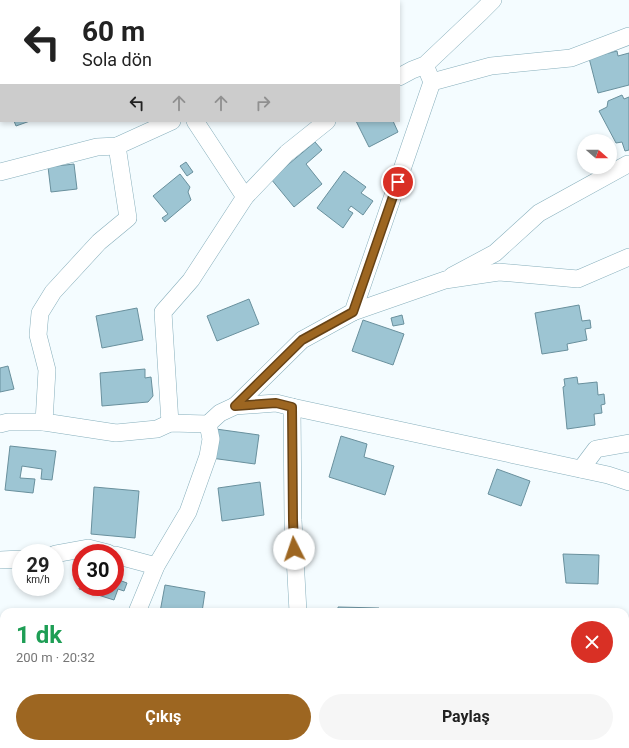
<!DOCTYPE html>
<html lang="tr">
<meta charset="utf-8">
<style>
:root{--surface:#fff;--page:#f6f6f6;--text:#222;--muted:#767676;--accent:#9d6621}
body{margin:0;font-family:Roboto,sans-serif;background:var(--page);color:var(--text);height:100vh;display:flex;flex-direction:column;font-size:15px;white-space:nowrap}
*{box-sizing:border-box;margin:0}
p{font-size:13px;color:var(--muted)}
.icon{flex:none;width:22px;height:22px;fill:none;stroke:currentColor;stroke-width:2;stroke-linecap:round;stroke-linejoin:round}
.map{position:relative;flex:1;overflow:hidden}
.panel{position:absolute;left:0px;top:608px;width:629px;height:140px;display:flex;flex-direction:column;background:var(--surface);border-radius:12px 12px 0 0;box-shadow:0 2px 6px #0003}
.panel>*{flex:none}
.top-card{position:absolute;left:0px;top:0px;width:400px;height:122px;box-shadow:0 2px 6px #0003;background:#fff;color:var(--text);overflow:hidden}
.needle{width:26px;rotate:110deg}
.fabs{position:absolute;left:577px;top:134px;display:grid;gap:8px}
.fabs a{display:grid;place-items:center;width:40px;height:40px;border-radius:50%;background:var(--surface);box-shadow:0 2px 6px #0003;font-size:20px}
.speed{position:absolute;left:12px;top:544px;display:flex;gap:8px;font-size:20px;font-weight:700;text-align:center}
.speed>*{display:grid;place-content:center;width:52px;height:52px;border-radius:50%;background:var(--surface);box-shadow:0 2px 6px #0003;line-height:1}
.speed small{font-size:10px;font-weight:400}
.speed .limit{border:6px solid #d22;background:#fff;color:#111}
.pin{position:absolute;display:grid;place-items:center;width:34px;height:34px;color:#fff;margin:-17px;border:2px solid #fff;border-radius:50%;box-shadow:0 1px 4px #0007}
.me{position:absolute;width:44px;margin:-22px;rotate:356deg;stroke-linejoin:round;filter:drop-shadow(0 0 3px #0008)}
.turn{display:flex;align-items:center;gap:14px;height:84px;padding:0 16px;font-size:18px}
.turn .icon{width:52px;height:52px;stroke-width:2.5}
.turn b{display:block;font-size:28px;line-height:34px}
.lanes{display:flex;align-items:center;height:38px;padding:0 16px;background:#0003;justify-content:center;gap:20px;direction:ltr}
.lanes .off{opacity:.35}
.round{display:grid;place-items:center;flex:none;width:42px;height:42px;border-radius:21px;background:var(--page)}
.summary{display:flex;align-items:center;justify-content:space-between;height:68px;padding:0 16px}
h1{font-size:24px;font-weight:700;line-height:30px;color:#1e9e55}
.cta{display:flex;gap:8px;margin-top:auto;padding:8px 16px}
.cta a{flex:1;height:46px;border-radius:24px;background:var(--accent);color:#fff;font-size:16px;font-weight:700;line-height:46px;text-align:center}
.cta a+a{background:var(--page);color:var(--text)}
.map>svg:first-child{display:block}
.building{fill:#9dc5d3;stroke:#69909d}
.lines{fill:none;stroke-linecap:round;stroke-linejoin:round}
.minor-casing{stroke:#87afbc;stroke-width:18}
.minor{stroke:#fff;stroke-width:17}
.route-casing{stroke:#664215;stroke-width:10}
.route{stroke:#9d6621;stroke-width:7}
</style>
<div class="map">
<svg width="629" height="748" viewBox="0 0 629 748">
<rect width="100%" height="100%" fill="#f4fcff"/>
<g class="building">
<rect x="157" y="0" width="51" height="1"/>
<path d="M284,0h47l1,1h-48z"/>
<path d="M0,17h1v17l-1,-3z"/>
<path d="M617,51l1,5 11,-3v32l-31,8 -9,-35z"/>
<path d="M622,95l2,4 5,-2v53l-4,1 -3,-9 -6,1 -17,-32 8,-4 1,-6z"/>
<path d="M14,121h16l-14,5z"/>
<path d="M356,121h37l5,11 -29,15z"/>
<path d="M315,142l7,8 -16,14 16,20 -28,23 -23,-28z"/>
<path d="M186,162l7,10 -6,4 -7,-10z"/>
<path d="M74,164l3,25 -26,3 -3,-25z"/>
<path d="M344,171l22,16 -5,6 12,8 -10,14 -12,-9 -3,4 5,3 -10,15 -26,-20z"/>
<path d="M180,174l10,13 -2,5 3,8 -26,22 -3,-4 6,-4 -15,-18z"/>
<path d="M249,299l10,25 -42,17 -10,-25z"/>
<path d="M579,305l3,16 8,-1 1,8 -6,1 2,11 -20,4 1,6 -26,4 -7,-41z"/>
<path d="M137,308l6,32 -41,8 -6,-32z"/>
<path d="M402,315l2,9 -11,2 -2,-8z"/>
<path d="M363,320l41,14 -11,31 -41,-14z"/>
<path d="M8,366l6,23 -14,3v-24z"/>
<path d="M145,369v9l6,-1 2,19 -5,6 -46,4 -2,-33z"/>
<path d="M577,377l1,7 19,-2 1,13 6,-1 1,10 -4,1 1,8 -8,1 1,11 -28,4 -4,-42 2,-1 -1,-7z"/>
<path d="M216,429l43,6 -4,29 -44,-6z"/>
<path d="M341,436l26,8 -3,13 30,9 -9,29 -56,-18z"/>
<path d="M10,446l46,5 -4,29 -11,-1 1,-10 -20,-3 -2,12 15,1 -2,14 -28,-3z"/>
<path d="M497,469l33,12 -9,25 -33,-12z"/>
<path d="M260,482l4,33 -42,6 -4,-33z"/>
<path d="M94,487l45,4 -4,47 -44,-4z"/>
<path d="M563,554l36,1 -1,29 -32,-1z"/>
<path d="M115,573l6,2 -2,5 8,3 -3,8 -6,-2 -4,11 -35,-11 2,-6v4h34z"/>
<path d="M165,585l40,7 -3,20h-42z"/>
<path d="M338,607l41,1 1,4h-42z"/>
<path d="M258,609l13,3h-14z"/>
<path d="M0,733l4,1v10h14l-1,4h-17z"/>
<path d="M49,744h40l-1,4h-11z"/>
<path d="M184,744h33l-17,4h-15z"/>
<path d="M431,744h43l3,2v2h-46z"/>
</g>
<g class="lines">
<g class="minor-casing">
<g id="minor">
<path d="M75,0v1"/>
<path d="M118,1l1,-1"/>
<path d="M399,77l13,-7 13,-5 56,-53 12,-12"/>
<path d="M0,82h1"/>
<path d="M432,82l59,-16 80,-8 58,-22"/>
<path d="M195,121l50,76"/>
<path d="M0,172l97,-25 20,-1 55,-25"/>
<path d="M452,276l43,-23 44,-40 89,-49"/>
<path d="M353,312l92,-32 54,-8 79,7 51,-22"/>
<path d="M235,406l67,-66 51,-28 79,-230 -7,-17"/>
<path d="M292,407l316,68 21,7"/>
<path d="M44,422l3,-52 -9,-35 2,-22 13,-21 46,-50 29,-24 -11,-72"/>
<path d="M170,423l-7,-111 28,-32 54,-83 42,-44 40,-32"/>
<path d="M0,424l8,-2h36l72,11 41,-4 13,-6 38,1 12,-11 15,-7 41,-3 16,4 1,113 5,92"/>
<path d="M581,469l15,-20 33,-6"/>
<path d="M55,554l33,-6 20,5"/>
<path d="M115,555l41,11"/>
<path d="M0,560l21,-1"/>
<path d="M137,612l19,-46 32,-54 20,-56 3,-17 -3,-15"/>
<path d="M0,643l4,7"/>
<path d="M27,744l1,4"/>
<path d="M325,748l6,-4"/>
</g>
</g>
<use href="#minor" class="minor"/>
</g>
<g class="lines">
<g class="route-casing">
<path id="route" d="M294,549l-1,-29 -1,-113 -16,-4 -41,3 67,-66 51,-28 45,-130"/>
</g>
<use href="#route" class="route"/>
</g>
</svg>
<div class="fabs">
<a><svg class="needle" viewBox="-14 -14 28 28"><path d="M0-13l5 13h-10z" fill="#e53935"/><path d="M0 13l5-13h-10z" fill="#767676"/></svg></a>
</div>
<div class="speed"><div>29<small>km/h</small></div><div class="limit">30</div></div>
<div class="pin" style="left:398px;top:182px;background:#d93025"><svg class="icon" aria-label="arrive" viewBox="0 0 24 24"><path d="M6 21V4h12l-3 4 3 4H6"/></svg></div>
<svg class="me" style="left:294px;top:549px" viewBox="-20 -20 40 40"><circle r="19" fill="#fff"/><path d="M0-13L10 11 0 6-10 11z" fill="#9d6621"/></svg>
<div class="top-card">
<div class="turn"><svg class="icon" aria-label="left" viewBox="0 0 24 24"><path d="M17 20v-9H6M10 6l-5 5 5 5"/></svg><div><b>60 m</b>Sola dön</div></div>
<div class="lanes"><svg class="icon" aria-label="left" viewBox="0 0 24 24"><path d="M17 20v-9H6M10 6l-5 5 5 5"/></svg><svg class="icon off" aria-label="ahead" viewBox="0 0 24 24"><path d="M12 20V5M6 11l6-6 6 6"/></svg><svg class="icon off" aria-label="ahead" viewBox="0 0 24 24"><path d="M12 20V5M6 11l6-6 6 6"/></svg><svg class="icon off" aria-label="right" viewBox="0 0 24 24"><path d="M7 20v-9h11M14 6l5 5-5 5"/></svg></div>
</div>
<section class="panel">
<div class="summary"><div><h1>1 dk</h1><p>200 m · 20:32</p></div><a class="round" style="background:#d93025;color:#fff"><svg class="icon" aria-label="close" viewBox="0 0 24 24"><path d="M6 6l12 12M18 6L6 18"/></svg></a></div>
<div class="cta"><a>Çıkış</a><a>Paylaş</a></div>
</section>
</div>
